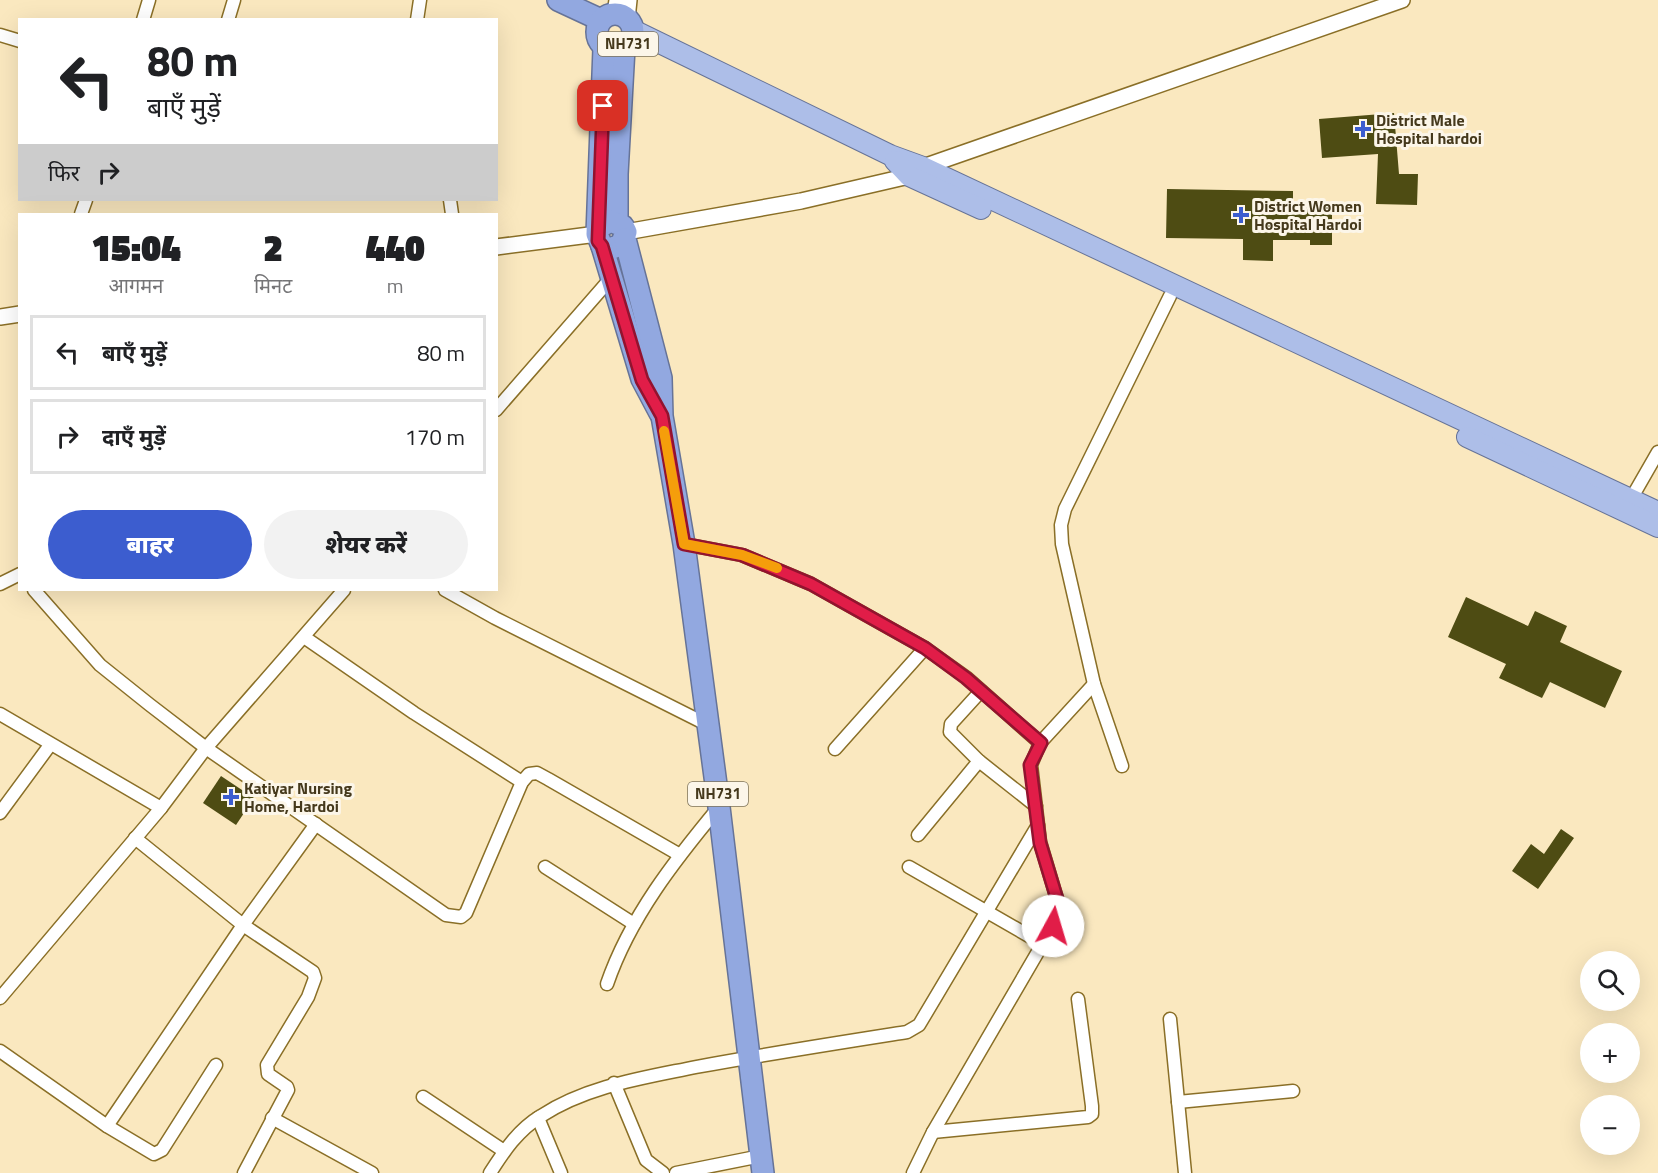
<!DOCTYPE html>
<html lang="hi">
<meta charset="utf-8">
<style>
:root{--surface:#fff;--page:#f2f2f2;--text:#202124;--muted:#757577;--line:#e0e0e0;--accent:#3c5dcf}
body{margin:0;font-family:"Titillium Web","Noto Sans Devanagari",sans-serif;background:var(--page);color:var(--text);height:100vh;display:flex;flex-direction:column;font-size:22px;white-space:nowrap}
*{box-sizing:border-box;margin:0}
p{font-size:20px;color:var(--muted)}
.icon{flex:none;width:33px;height:33px;fill:none;stroke:currentColor;stroke-width:2;stroke-linecap:round;stroke-linejoin:round}
.map{position:relative;flex:1;overflow:hidden}
.side{position:absolute;left:18px;top:213px;width:480px;height:378px;display:flex;flex-direction:column;background:var(--surface);border-radius:0px;box-shadow:0 6px 24px #0002}
.side>*{flex:none}
.hud{position:absolute;left:18px;top:18px;width:480px;height:183px;border-radius:0px;box-shadow:0 6px 24px #0002;background:#fff;color:var(--text);overflow:hidden}
.buttons{position:absolute;left:1580px;top:951px;display:grid;gap:12px}
.buttons a{display:grid;place-items:center;width:60px;height:60px;border-radius:50%;background:var(--surface);box-shadow:0 6px 24px #0002;font-size:30px}
.pin{position:absolute;display:grid;place-items:center;width:51px;height:51px;color:#fff;margin:-26px;border-radius:12px;box-shadow:0 3px 9px #0006}
.me{position:absolute;width:66px;margin:-33px;rotate:6deg;stroke-linejoin:round;filter:drop-shadow(0 0 4px #0008)}
.turn{display:flex;align-items:center;gap:21px;height:126px;padding:0 30px;font-size:27px}
.turn .icon{width:78px;height:78px;stroke-width:2.5}
.turn b{display:block;font-size:42px;line-height:51px}
.then{display:flex;align-items:center;height:57px;padding:0 30px;background:#0003;gap:12px;font-size:22px}
.eta{display:flex;justify-content:space-evenly;align-items:center;height:102px;text-align:center}
.eta b{font-size:36px;font-weight:800;line-height:42px}
.cta{display:flex;gap:12px;margin-top:auto;padding:12px 30px}
.cta a{flex:1;height:69px;border-radius:36px;background:var(--accent);color:#fff;font-size:24px;font-weight:800;line-height:69px;text-align:center}
.cta a+a{background:var(--page);color:var(--text)}
ul{padding:0;list-style:none}
li{display:flex;align-items:center;gap:18px;height:75px;margin:0 12px 9px;padding:0 18px;border:3px solid var(--line);border-radius:0px}
li div{flex:1}
li b{display:block;font-size:22px}
li em{font-style:normal}
.map>svg:first-child{display:block}
.building{fill:#4e4c13}
.lines{fill:none;stroke-linecap:round;stroke-linejoin:round}
.minor-casing{stroke:#8a6f27;stroke-width:15}
.tertiary-casing{stroke:#8a6f27;stroke-width:18}
.primary-casing{stroke:#667397;stroke-width:22}
.trunk-casing{stroke:#667397;stroke-width:24}
.minor{stroke:#fff;stroke-width:12}
.tertiary{stroke:#fff;stroke-width:15}
.primary{stroke:#adbee8;stroke-width:20}
.trunk{stroke:#92a8e0;stroke-width:21}
.route-casing{stroke:#92132f;stroke-width:15}
.route{stroke:#e11d48;stroke-width:10}
.slow{stroke:#f59e0b;stroke-width:10}
.poi-dot{fill:#3c5dcf;stroke:#fcf6e9;stroke-width:2}
.labels{text-anchor:middle;stroke-width:6;stroke-linejoin:round;paint-order:stroke}
.shield{fill:#fcf6e9;stroke:#7c725a;stroke-width:1.5}
.shield-label{font-size:15px;font-weight:bold;fill:#45391c}
.poi-label{font-size:16px;font-weight:bold;fill:#45391c;stroke:#fcf6e9;text-anchor:start}
</style>
<div class="map">
<svg width="1658" height="1173" viewBox="0 0 1658 1173">
<rect width="100%" height="100%" fill="#fae8bf"/>
<g class="building">
<path d="M1394,113l5,61h19l-1,31 -41,-1 2,-50 -56,4 -3,-39z"/>
<path d="M1167,189l126,2v11l39,1v42h-22v-5h-37v21l-30,-1v-21l-77,-1z"/>
<path d="M1466,597l62,29 7,-15 32,15 -7,16 62,29 -17,37 -55,-26 -8,16 -43,-20 7,-14 -58,-27z"/>
<path d="M221,776l33,22 -18,27 -33,-22z"/>
<path d="M1561,829l13,9 -36,51 -26,-18 19,-27 13,10z"/>
</g>
<g class="lines">
<g class="minor-casing">
<g id="minor">
<path d="M143,20l6,-20"/>
<path d="M228,20l6,-20"/>
<path d="M417,20l3,-20"/>
<path d="M0,35l20,6"/>
<path d="M450,200l2,14"/>
<path d="M81,214l5,-14"/>
<path d="M496,410l116,-133"/>
<path d="M1631,499l27,-47"/>
<path d="M684,544l58,11 69,29 114,64 42,30 73,65"/>
<path d="M0,584l20,-10"/>
<path d="M34,590l66,75 50,40 56,43 240,167 15,2 5,-4 56,-131 7,-8 8,-1 11,6 132,76"/>
<path d="M445,590l50,28 213,107"/>
<path d="M304,637l110,76 108,69"/>
<path d="M981,691l-30,33 -1,8 29,29 57,45"/>
<path d="M0,714l161,94"/>
<path d="M835,749l90,-101"/>
<path d="M1122,766l-28,-82 -32,-140 -1,-19 4,-16 105,-213"/>
<path d="M0,813l50,-68"/>
<path d="M918,835l61,-74"/>
<path d="M135,838l108,87 70,47 2,6 -7,19 -41,68 1,9 19,13 1,3 -44,83"/>
<path d="M545,867l89,57"/>
<path d="M909,867l134,77"/>
<path d="M607,984c23,-67 68,-124 112,-177"/>
<path d="M0,998l161,-190 45,-60 138,-158"/>
<path d="M1170,1019l15,154"/>
<path d="M0,1051l107,75 47,28 8,-4 54,-85"/>
<path d="M614,1083l32,77 17,13"/>
<path d="M423,1097l81,54"/>
<path d="M1178,1102l115,-11"/>
<path d="M272,1118l100,55"/>
<path d="M538,1118l23,55"/>
<path d="M107,1126l136,-201 73,-101"/>
<path d="M933,1132l155,-15 4,-3v-8l-14,-107"/>
<path d="M490,1173c14,-22 28,-43 51,-57 46,-30 102,-38 155,-49 70,-13 141,-24 211,-35l12,-7 119,-200"/>
<path d="M676,1173l85,-17"/>
<path d="M913,1173l20,-41 120,-206 4,-27 -17,-57 -9,-77 9,-22 54,-59"/>
</g>
</g>
<g class="tertiary-casing">
<g id="tertiary">
<path d="M615,14l2,-14"/>
<path d="M627,19l2,-19"/>
<path d="M626,232l175,-31 108,-25 14,-9 479,-167"/>
<path d="M496,247l101,-13"/>
<path d="M0,317l20,-3"/>
</g>
</g>
<g class="primary-casing">
<g id="primary">
<path d="M633,30l257,125 33,12 735,345"/>
<path d="M895,161l14,15 72,33"/>
<path d="M1467,437l191,90"/>
</g>
</g>
<g class="trunk-casing">
<g id="trunk">
<path d="M558,0l43,20"/>
<circle cx="615" cy="32" r="18"/>
<path d="M617,222v-48l7,-126"/>
<path d="M599,228l11,-7 13,5 3,6 -5,13 -12,4 -7,-3 -5,-12 7,-186"/>
<path d="M625,239l36,139 1,38 22,128 35,263 44,366"/>
<path d="M602,246l40,133 18,34"/>
</g>
</g>
<use href="#minor" class="minor"/>
<use href="#tertiary" class="tertiary"/>
<use href="#primary" class="primary"/>
<use href="#trunk" class="trunk"/>
</g>
<g class="lines">
<g class="route-casing">
<path id="route" d="M603,106l-5,135 4,5 40,134 20,36 22,128 58,11 69,29 114,64 41,30 75,65 -11,22 10,78 17,56 -4,27"/>
</g>
<use href="#route" class="route"/>
<path class="slow" d="M664,431l20,113 58,11 35,13"/>
</g>
<g class="poi-dot">
<path d="M1360 120h6v6h6v6h-6v6h-6v-6h-6v-6h6z"/>
<path d="M1238 206h6v6h6v6h-6v6h-6v-6h-6v-6h6z"/>
<path d="M228 788h6v6h6v6h-6v6h-6v-6h-6v-6h6z"/>
</g>
<g class="labels">
<g class="shield">
<rect x="598" y="32" width="60" height="24" rx="4.5"/>
<rect x="688" y="782" width="60" height="24" rx="4.5"/>
</g>
<g class="shield-label">
<text x="628" y="49">NH731</text>
<text x="718" y="799">NH731</text>
</g>
<g class="poi-label">
<text x="1376" y="126">District Male<tspan x="1376" dy="18">Hospital hardoi</tspan></text>
<text x="1254" y="212">District Women<tspan x="1254" dy="18">Hospital Hardoi</tspan></text>
<text x="244" y="794">Katiyar Nursing<tspan x="244" dy="18">Home, Hardoi</tspan></text>
</g>
</g>
</svg>
<div class="buttons">
<a><svg class="icon" aria-label="search" viewBox="0 0 24 24"><circle cx="10" cy="10" r="6"/><path d="M15 15l6 6"/></svg></a>
<a>+</a>
<a>−</a>
</div>
<div class="pin" style="left:603px;top:106px;background:#d93025"><svg class="icon" aria-label="arrive" viewBox="0 0 24 24"><path d="M6 21V4h12l-3 4 3 4H6"/></svg></div>
<svg class="me" style="left:1053px;top:926px" viewBox="-20 -20 40 40"><circle r="19" fill="#fff"/><path d="M0-13L10 11 0 6-10 11z" fill="#e11d48"/></svg>
<div class="hud">
<div class="turn"><svg class="icon" aria-label="left" viewBox="0 0 24 24"><path d="M17 20v-9H6M10 6l-5 5 5 5"/></svg><div><b>80 m</b>बाएँ मुड़ें</div></div>
<div class="then">फिर<svg class="icon" aria-label="right" viewBox="0 0 24 24"><path d="M7 20v-9h11M14 6l5 5-5 5"/></svg></div>
</div>
<section class="side">
<div class="eta">
<div><b>15:04</b><p>आगमन</p></div>
<div><b>2</b><p>मिनट</p></div>
<div><b>440</b><p>m</p></div>
</div>
<ul>
<li><svg class="icon" aria-label="left" viewBox="0 0 24 24"><path d="M17 20v-9H6M10 6l-5 5 5 5"/></svg><div><b>बाएँ मुड़ें</b></div><em>80 m</em></li>
<li><svg class="icon" aria-label="right" viewBox="0 0 24 24"><path d="M7 20v-9h11M14 6l5 5-5 5"/></svg><div><b>दाएँ मुड़ें</b></div><em>170 m</em></li>
</ul>
<div class="cta"><a>बाहर</a><a>शेयर करें</a></div>
</section>
</div>
